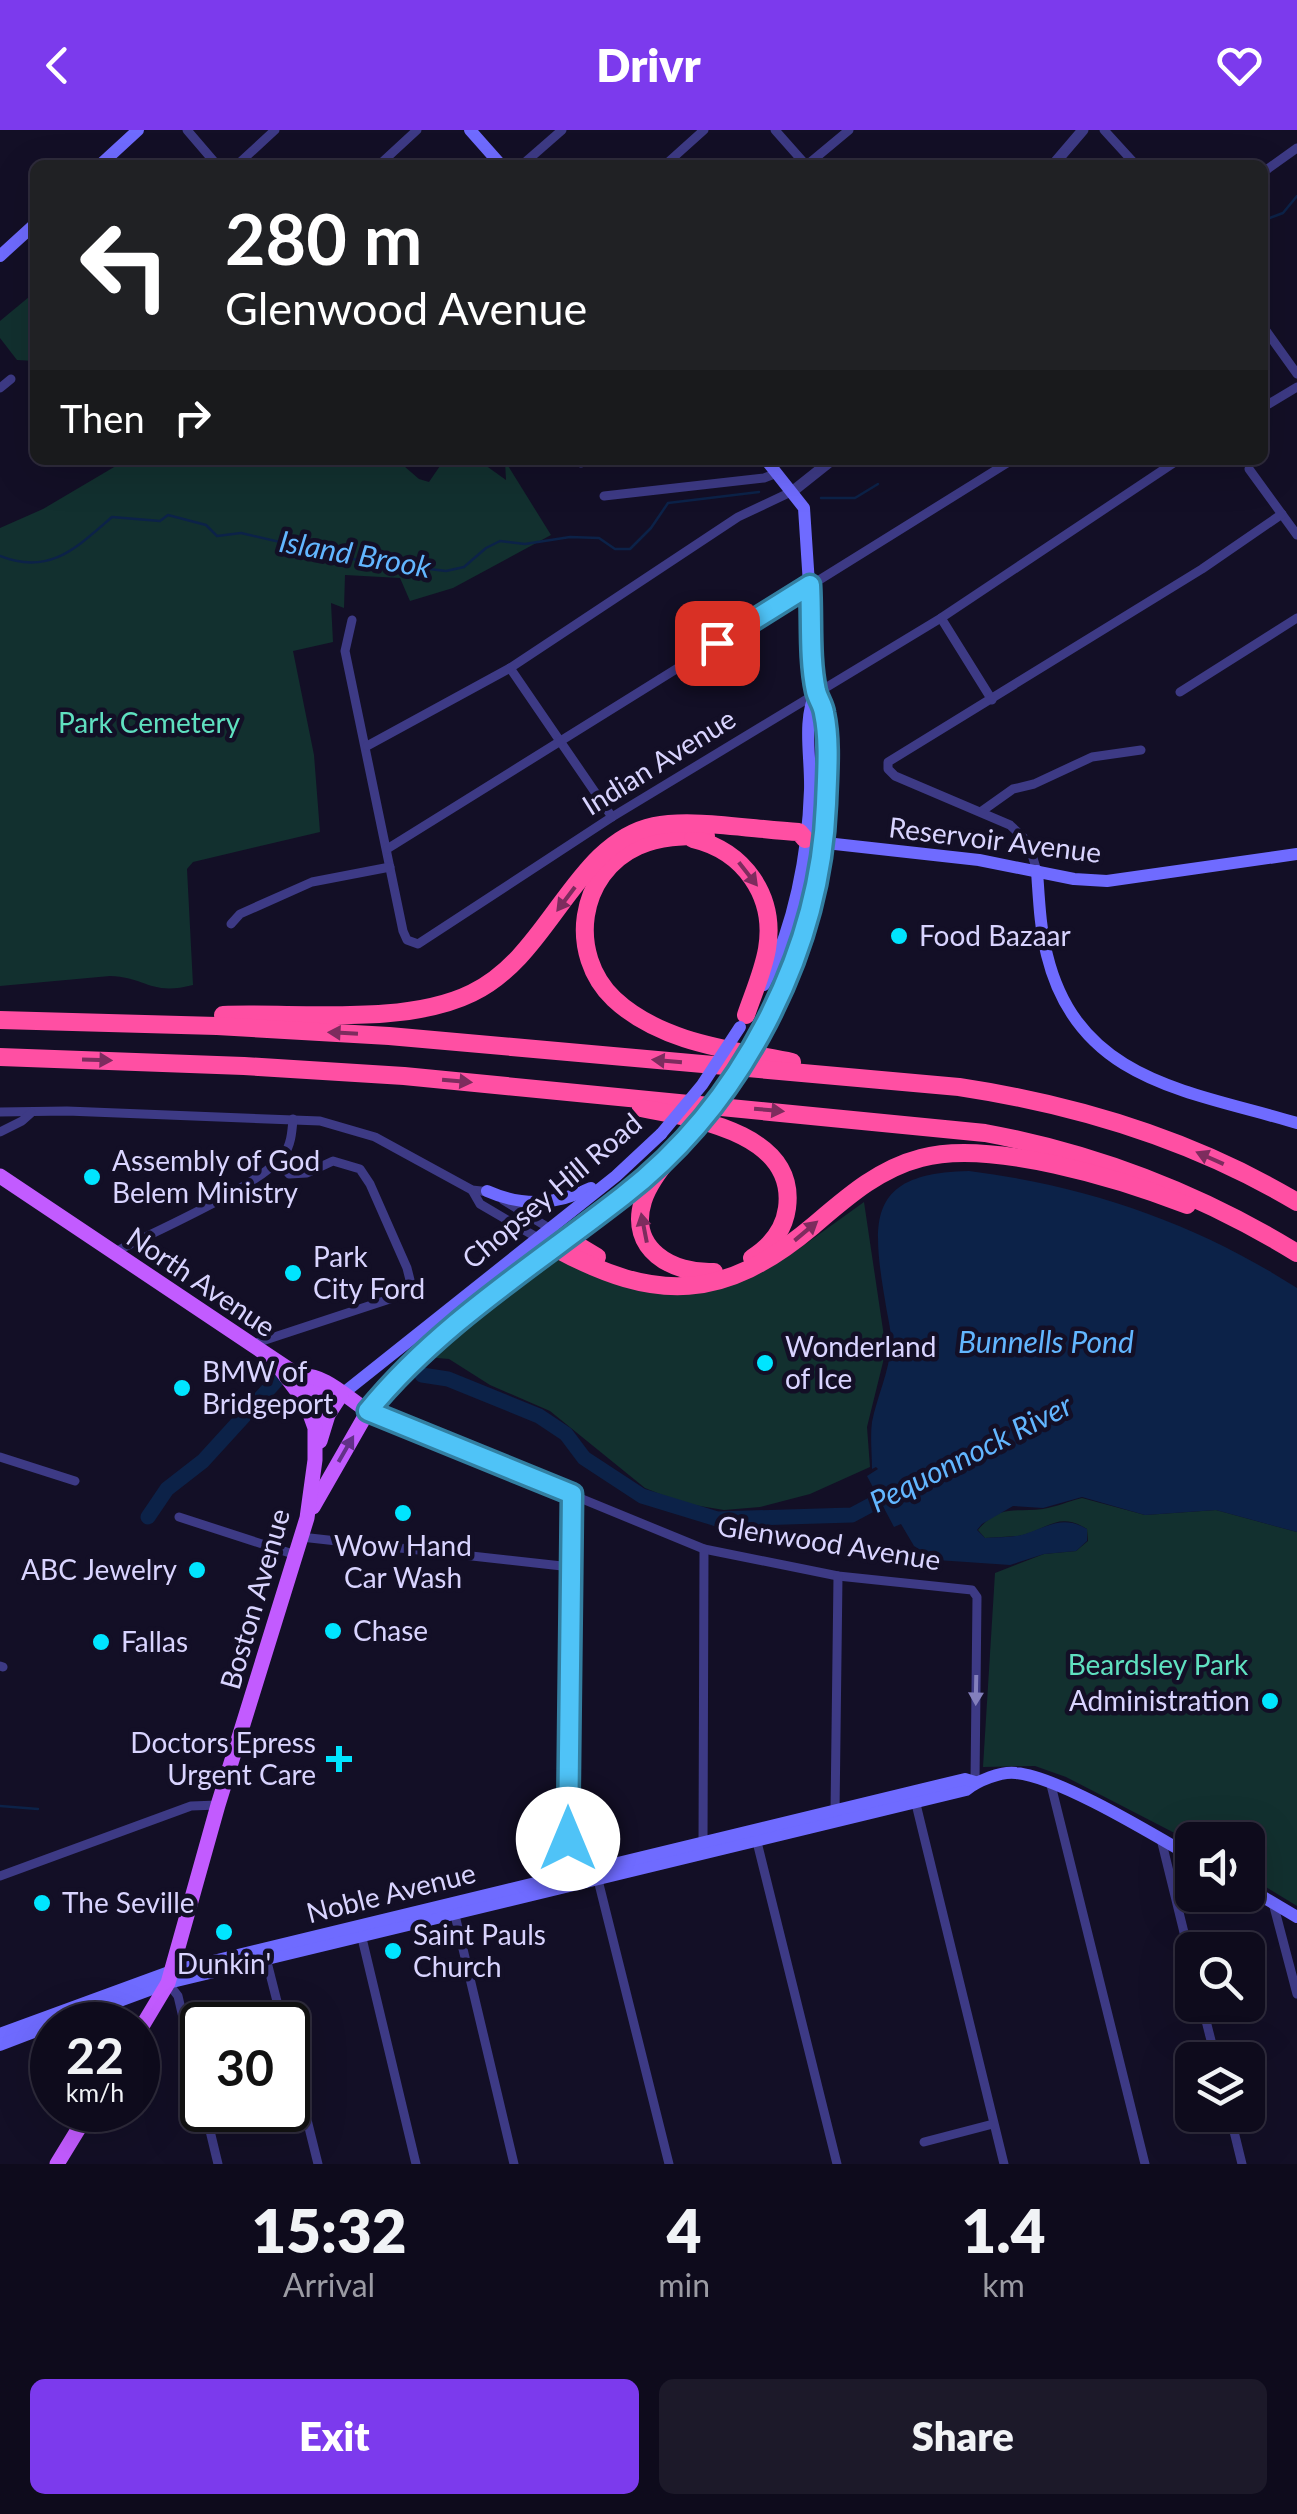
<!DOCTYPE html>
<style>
:root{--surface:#0e0b1c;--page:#1c1929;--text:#f1f3f6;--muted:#9b9ba3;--line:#2e2b3b;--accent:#7c3aed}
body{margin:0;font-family:Lato,sans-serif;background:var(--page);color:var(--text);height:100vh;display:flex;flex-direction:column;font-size:38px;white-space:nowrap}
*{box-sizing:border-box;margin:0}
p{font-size:32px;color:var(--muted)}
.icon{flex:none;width:55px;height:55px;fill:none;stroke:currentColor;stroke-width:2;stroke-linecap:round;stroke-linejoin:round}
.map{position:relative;height:2034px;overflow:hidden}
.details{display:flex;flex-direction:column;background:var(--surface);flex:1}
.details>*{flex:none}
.banner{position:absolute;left:30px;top:30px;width:1238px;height:305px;border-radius:15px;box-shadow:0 10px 40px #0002,0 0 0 2px var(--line);background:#202124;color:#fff;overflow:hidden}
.tools{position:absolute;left:1175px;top:1692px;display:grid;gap:20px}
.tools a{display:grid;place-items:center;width:90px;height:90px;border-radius:15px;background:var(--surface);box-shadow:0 10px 40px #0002,0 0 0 2px var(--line);font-size:50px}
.speed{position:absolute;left:30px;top:1872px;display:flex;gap:20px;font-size:50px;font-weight:700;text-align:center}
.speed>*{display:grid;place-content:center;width:130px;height:130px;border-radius:50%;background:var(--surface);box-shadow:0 10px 40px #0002,0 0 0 2px var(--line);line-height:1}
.speed small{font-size:25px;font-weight:400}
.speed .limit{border:5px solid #111;border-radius:15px;background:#fff;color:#111}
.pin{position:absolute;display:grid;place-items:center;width:85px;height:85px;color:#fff;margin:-42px;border-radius:20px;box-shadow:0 5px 15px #0006}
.me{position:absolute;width:110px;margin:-55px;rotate:0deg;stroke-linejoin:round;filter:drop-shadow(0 0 8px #0008)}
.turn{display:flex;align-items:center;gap:35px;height:210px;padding:0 30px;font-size:45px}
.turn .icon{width:130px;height:130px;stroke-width:2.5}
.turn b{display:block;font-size:70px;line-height:85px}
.then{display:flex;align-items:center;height:95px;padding:0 30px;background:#0003;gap:20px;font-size:38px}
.eta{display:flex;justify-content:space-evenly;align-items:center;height:170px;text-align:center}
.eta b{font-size:60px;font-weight:800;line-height:70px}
.cta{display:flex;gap:20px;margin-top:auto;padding:20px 30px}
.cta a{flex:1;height:115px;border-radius:15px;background:var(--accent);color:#fff;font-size:40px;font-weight:800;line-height:115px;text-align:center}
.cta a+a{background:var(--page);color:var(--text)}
header{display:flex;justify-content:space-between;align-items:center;height:130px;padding:0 30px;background:var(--accent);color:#fff;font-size:45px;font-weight:800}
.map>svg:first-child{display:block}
.green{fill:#12302f}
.water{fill:#0c2248}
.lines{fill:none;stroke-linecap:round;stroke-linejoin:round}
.stream{stroke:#0c2248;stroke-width:2.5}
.river{stroke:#0c2248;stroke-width:15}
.minor{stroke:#3d3a85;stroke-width:9}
.tertiary{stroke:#3d3a85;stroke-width:11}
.secondary{stroke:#6f6bff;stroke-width:12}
.primary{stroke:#c25bff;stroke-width:15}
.motorway{stroke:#ff4fa3;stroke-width:18}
.secondary-bridge{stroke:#6f6bff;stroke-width:12}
.oneway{fill:#7d2c5e}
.oneway2{fill:#623188}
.oneway3{fill:#837fbc}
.route-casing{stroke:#337fa1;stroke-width:25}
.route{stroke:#4fc3f7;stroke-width:18}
.poi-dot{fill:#00e5ff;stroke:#130f26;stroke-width:4}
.labels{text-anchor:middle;stroke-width:9;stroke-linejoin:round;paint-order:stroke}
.park-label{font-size:28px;fill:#5fe0c0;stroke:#130f26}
.street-label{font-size:28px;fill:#d9d4ff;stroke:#130f26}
.poi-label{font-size:28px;fill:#d9d4ff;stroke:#130f26;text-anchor:start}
.water-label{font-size:30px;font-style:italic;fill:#62b6ff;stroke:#130f26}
</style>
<header><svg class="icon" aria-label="back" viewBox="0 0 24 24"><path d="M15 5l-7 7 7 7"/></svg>Drivr<svg class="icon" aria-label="heart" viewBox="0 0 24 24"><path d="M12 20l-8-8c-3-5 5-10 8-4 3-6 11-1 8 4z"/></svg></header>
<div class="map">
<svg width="1297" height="2034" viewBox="0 0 1297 2034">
<rect width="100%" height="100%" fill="#130f26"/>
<g class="green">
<path d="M35,162v69l-18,-1 -17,-22v-17z"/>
<path d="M126,330h271l22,19 10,3 15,-22h34l28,20 -1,-19 46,74 -98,53 -43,13 -10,-23 -55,-3 -1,33 -13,-5 2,39 -40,9 21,104 6,77 -127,30 -6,7 6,116c-43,11 -47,-8 -83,-9l-110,10v-458l43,-19z"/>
<path d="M864,1072l22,148 -19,77 3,40 -60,27 -50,13 -36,3 -42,-7 -37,-15 -95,-77 -60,-26 -41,-26 -23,-2 136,-114 79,35h108l44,-25z"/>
<path d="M1082,1368l63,17 71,-5 81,22v374l-49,-30v-36l-56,2 -126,-65 -31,-11 -52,1 12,-194 49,-19 32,-3 12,-10 -1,-12c-30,-19 -40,2 -69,7 -11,1 -22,1 -33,2l-7,-8c22,-27 39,-17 65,-21 13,-2 26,-8 39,-11z"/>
</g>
<path class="water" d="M969,1041c119,15 227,52 328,117v244l-81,-22 -71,5 -63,-18 -39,11 -30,-2 -31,18 -5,6 8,8c13,-1 28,0 40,-4 24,-8 38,-19 62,-5v12l-11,10 -32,3 -34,11 -73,-5 -23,-14 -13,-22 -7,3 -27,-51 11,-7 -2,-2 -4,2c0,-16 -2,-32 0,-47 5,-25 17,-50 19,-76 1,-15 -4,-31 -6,-46 -14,-83 -16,-127 84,-129z"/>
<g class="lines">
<g class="stream">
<path d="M1262,91l21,-8 14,-17"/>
<path d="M821,368h34l23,-14"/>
<path d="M0,426c50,20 77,-9 112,-39l48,4 8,-6 38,10 11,11 24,-3 121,28 84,10 18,-4 22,-19 14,-7 25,3 45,-7 29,1 16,11h15l21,-21 17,-25 91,-11"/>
<path d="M0,1676l38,3"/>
</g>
<g class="river">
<path d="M422,1245l26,4 91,37 27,18 18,24 58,38 75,23 135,-4 28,-15"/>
<path d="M148,1387l19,-28 36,-28 73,-80"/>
</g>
<g class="minor">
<path d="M187,0l30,35"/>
<path d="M775,0l31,35"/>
<path d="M1104,0l32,35"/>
<path d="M237,35l38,-35"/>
<path d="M379,35l38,-35"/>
<path d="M522,35l40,-35"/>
<path d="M665,35l39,-35"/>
<path d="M807,35l42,-35"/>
<path d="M1262,43l35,-25"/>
<path d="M1262,195l35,49"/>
<path d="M0,258l11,-9"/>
<path d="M1262,278l35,-21"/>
<path d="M578,330l3,3"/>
<path d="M1249,339l48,66"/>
<path d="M604,366l160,-18 13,-5"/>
<path d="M941,488l51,82"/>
<path d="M352,490l-7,31 58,280 4,9 11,4 194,-127 329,-199 237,-158"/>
<path d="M510,538l102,149"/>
<path d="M1180,562l117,-74"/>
<path d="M367,616l143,-78 228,-151 55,-26"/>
<path d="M982,681l31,-22 21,-5 58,-27 49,-7"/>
<path d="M387,719l625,-389"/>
<path d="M1037,741l-9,-29 -18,-17 -115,-49 -7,-7v-7l314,-193 80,-55"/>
<path d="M231,794l9,-10 72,-32 78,-15"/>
<path d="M0,982l67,-1 253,10 55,16 97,53 18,2"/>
<path d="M0,1002l22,-11 9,-8"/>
<path d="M472,1060l8,14 75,44"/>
<path d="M503,1070l64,39"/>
<path d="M113,1123c42,-22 141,-64 170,-97 8,-10 9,-24 10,-37"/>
<path d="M253,1214l149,-49 9,-11 -4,-16 -37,-84 -10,-15 -27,-8 -26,12 -18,1 -10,-14"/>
<path d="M368,1281l336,138 134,27 134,14 5,7 -2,185"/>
<path d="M0,1327l75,24"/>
<path d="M179,1387l117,38"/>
<path d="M301,1407l270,30"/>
<path d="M0,1536l3,1"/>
<path d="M1050,1651l95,383"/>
<path d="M915,1670l89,364"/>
<path d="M835,1683l3,-237"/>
<path d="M756,1708l81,326"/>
<path d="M1161,1709l31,126"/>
<path d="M703,1716l1,-297"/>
<path d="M0,1746l191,-70 27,-1"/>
<path d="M597,1746l72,288"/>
<path d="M568,1751l5,-388"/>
<path d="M1273,1773l24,91"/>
<path d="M454,1781l60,253"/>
<path d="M361,1804l55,230"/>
<path d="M266,1828l17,67"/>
<path d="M168,1853l10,13 24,103"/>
<path d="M1202,1875l14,55"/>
<path d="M288,1913l30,121"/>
<path d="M205,1980l13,54"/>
<path d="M1230,1985l12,49"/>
<path d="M924,2012l69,-18"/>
</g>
<g class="tertiary">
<path d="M1053,35l30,-35"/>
<path d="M793,361l39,-31"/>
</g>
<g class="secondary">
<path d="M470,0l31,35"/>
<path d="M100,35l38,-35"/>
<path d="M0,126l35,-32"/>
<path d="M817,712l162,18 95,19 33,2 190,-27"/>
<path d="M1037,741c2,28 3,57 10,84 31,127 143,136 250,168"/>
<path d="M764,855c30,-57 44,-131 46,-195 1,-34 -8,-68 6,-99"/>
<path d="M761,902c44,-82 66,-173 65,-266 0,-26 -1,-50 -10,-75l-12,-183 -38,-48"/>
<path d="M487,1061c36,16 69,14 104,-3"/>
<path d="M341,1265l275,-219 45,-42"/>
<path d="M368,1281c80,-97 193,-155 284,-239"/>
<path d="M1248,1758l49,29"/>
<path d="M54,1895l114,-42 798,-193c11,-9 35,-19 50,-17 43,4 136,61 176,84"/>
<path d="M0,1904l172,-63 793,-192 10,3"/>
<path d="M0,1915l52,-20"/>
</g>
<g class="primary">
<path d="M0,1046l299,200c8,14 26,23 42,19"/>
<path d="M299,1246c25,-3 48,22 69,35l-55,96"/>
<path d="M320,1311l8,-26 13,-20"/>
<path d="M138,1903l30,-50 50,-178 89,-287 8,-58v-32l-9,-25 -31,-41"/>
<path d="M57,2034l33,-54"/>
</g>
<g class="motorway">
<path d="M706,706c-23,0 -46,0 -68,10 -60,27 -71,108 -24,153 47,44 118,51 178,63"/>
<path d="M693,709c51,12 83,57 74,110 -4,23 -14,45 -21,66"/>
<path d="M223,885c74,-3 182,11 249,-22 78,-37 102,-150 182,-167 39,-8 103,4 145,6l6,7"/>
<path d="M0,890l217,6 172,10 570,51c119,18 234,53 338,115"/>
<path d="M0,927l244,9 160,10 581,57c113,21 214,60 312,120"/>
<path d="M641,978c53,10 156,25 146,100 -3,22 -16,38 -35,50"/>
<path d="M678,1016c-12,17 -29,35 -35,55 -15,48 29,73 71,71"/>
<path d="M567,1109l30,18"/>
<path d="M555,1118c101,55 169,53 258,-22 33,-28 65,-57 108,-68 69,-19 200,21 266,47"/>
</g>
<g class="secondary-bridge">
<path d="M661,1004l41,-49 38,-58"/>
<path d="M685,1009l41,-52 35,-55"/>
</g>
</g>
<defs><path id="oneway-solid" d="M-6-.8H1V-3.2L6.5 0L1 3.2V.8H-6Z" transform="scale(2.5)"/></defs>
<g class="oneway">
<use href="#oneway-solid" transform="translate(748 744) rotate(52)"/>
<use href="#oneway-solid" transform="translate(566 769) rotate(127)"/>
<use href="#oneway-solid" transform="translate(343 903) rotate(-177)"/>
<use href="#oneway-solid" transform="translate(97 930) rotate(2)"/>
<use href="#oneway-solid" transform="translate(667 931) rotate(-175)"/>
<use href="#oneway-solid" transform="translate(457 951) rotate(5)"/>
<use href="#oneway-solid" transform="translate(769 980) rotate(5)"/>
<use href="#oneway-solid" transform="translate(1210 1028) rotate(-156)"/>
<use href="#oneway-solid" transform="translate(644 1098) rotate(-101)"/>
<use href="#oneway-solid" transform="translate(806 1101) rotate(-40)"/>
</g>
<use class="oneway2" href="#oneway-solid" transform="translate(346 1319) rotate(-60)"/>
<use class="oneway3" href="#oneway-solid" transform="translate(976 1560) rotate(91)"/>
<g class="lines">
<g class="route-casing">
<path id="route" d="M568,1709l4,-345 -204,-83c70,-86 168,-147 255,-215 118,-91 197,-242 203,-392 1,-29 4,-63 -2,-91 -1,-8 -6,-14 -8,-22 -7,-33 -4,-72 -6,-106l-93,58"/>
</g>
<use href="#route" class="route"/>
</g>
<g class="poi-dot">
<circle cx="899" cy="806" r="10"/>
<circle cx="92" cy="1047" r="10"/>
<circle cx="293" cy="1143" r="10"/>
<circle cx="765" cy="1233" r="10"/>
<circle cx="182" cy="1258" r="10"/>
<circle cx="403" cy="1383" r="10"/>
<circle cx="197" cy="1440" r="10"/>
<circle cx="333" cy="1501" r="10"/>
<circle cx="101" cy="1512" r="10"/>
<circle cx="1270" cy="1571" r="10"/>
<path d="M334 1614h10v10h10v10h-10v10h-10v-10h-10v-10h10z"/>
<circle cx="42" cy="1773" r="10"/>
<circle cx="224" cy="1802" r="10"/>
<circle cx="393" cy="1821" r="10"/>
</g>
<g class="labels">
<g class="park-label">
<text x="149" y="603">Park Cemetery</text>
<text x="1158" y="1545">Beardsley Park</text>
</g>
<g class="street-label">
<text transform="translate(659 632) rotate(-32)" y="10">Indian Avenue</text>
<text transform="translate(995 710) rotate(7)" y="10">Reservoir Avenue</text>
<text transform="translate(552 1061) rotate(-40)" y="10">Chopsey Hill Road</text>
<text transform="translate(201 1152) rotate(34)" y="10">North Avenue</text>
<text transform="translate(829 1413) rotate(9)" y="10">Glenwood Avenue</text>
<text transform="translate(255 1469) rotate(-74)" y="10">Boston Avenue</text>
<text transform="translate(391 1763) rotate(-14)" y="10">Noble Avenue</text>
</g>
<g class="poi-label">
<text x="919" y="816">Food Bazaar</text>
<text x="112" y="1041">Assembly of God<tspan x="112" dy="32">Belem Ministry</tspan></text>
<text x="313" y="1137">Park<tspan x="313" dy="32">City Ford</tspan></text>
<text x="785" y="1227">Wonderland<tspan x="785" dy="32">of Ice</tspan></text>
<text x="202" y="1252">BMW of<tspan x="202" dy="32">Bridgeport</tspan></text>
<text x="403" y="1426" text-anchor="middle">Wow Hand<tspan x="403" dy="32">Car Wash</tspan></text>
<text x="177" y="1450" text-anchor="end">ABC Jewelry</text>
<text x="353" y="1511">Chase</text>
<text x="121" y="1522">Fallas</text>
<text x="1250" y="1581" text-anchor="end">Administration</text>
<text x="316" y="1623" text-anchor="end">Doctors Epress<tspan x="316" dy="32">Urgent Care</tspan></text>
<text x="62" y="1783">The Seville</text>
<text x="413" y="1815">Saint Pauls<tspan x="413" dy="32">Church</tspan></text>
<text x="224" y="1844" text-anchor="middle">Dunkin'</text>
</g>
<g class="water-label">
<text transform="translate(355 425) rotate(10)" y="10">Island Brook</text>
<text x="1046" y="1223">Bunnells Pond</text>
<text transform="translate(971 1324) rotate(-27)" y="10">Pequonnock River</text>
</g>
</g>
</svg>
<div class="tools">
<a><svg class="icon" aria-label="sound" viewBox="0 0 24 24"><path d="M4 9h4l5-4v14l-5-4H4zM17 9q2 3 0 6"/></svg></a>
<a><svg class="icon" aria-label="search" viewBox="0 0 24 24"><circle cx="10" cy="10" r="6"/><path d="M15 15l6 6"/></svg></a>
<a><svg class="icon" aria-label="layers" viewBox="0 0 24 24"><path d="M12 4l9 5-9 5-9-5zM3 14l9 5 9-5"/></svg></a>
</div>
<div class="speed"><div>22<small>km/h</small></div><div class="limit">30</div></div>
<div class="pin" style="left:717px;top:513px;background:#d93025"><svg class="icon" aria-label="arrive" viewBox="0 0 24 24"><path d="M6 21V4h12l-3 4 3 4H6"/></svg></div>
<svg class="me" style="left:568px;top:1709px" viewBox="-20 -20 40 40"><circle r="19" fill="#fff"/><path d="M0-13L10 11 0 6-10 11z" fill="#4fc3f7"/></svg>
<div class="banner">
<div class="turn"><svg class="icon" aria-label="left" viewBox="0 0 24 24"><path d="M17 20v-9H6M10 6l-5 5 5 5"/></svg><div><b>280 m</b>Glenwood Avenue</div></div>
<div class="then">Then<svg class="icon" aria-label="right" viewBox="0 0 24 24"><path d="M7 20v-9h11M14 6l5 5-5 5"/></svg></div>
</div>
</div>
<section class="details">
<div class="eta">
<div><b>15:32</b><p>Arrival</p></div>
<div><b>4</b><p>min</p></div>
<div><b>1.4</b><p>km</p></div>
</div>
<div class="cta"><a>Exit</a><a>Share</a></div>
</section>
